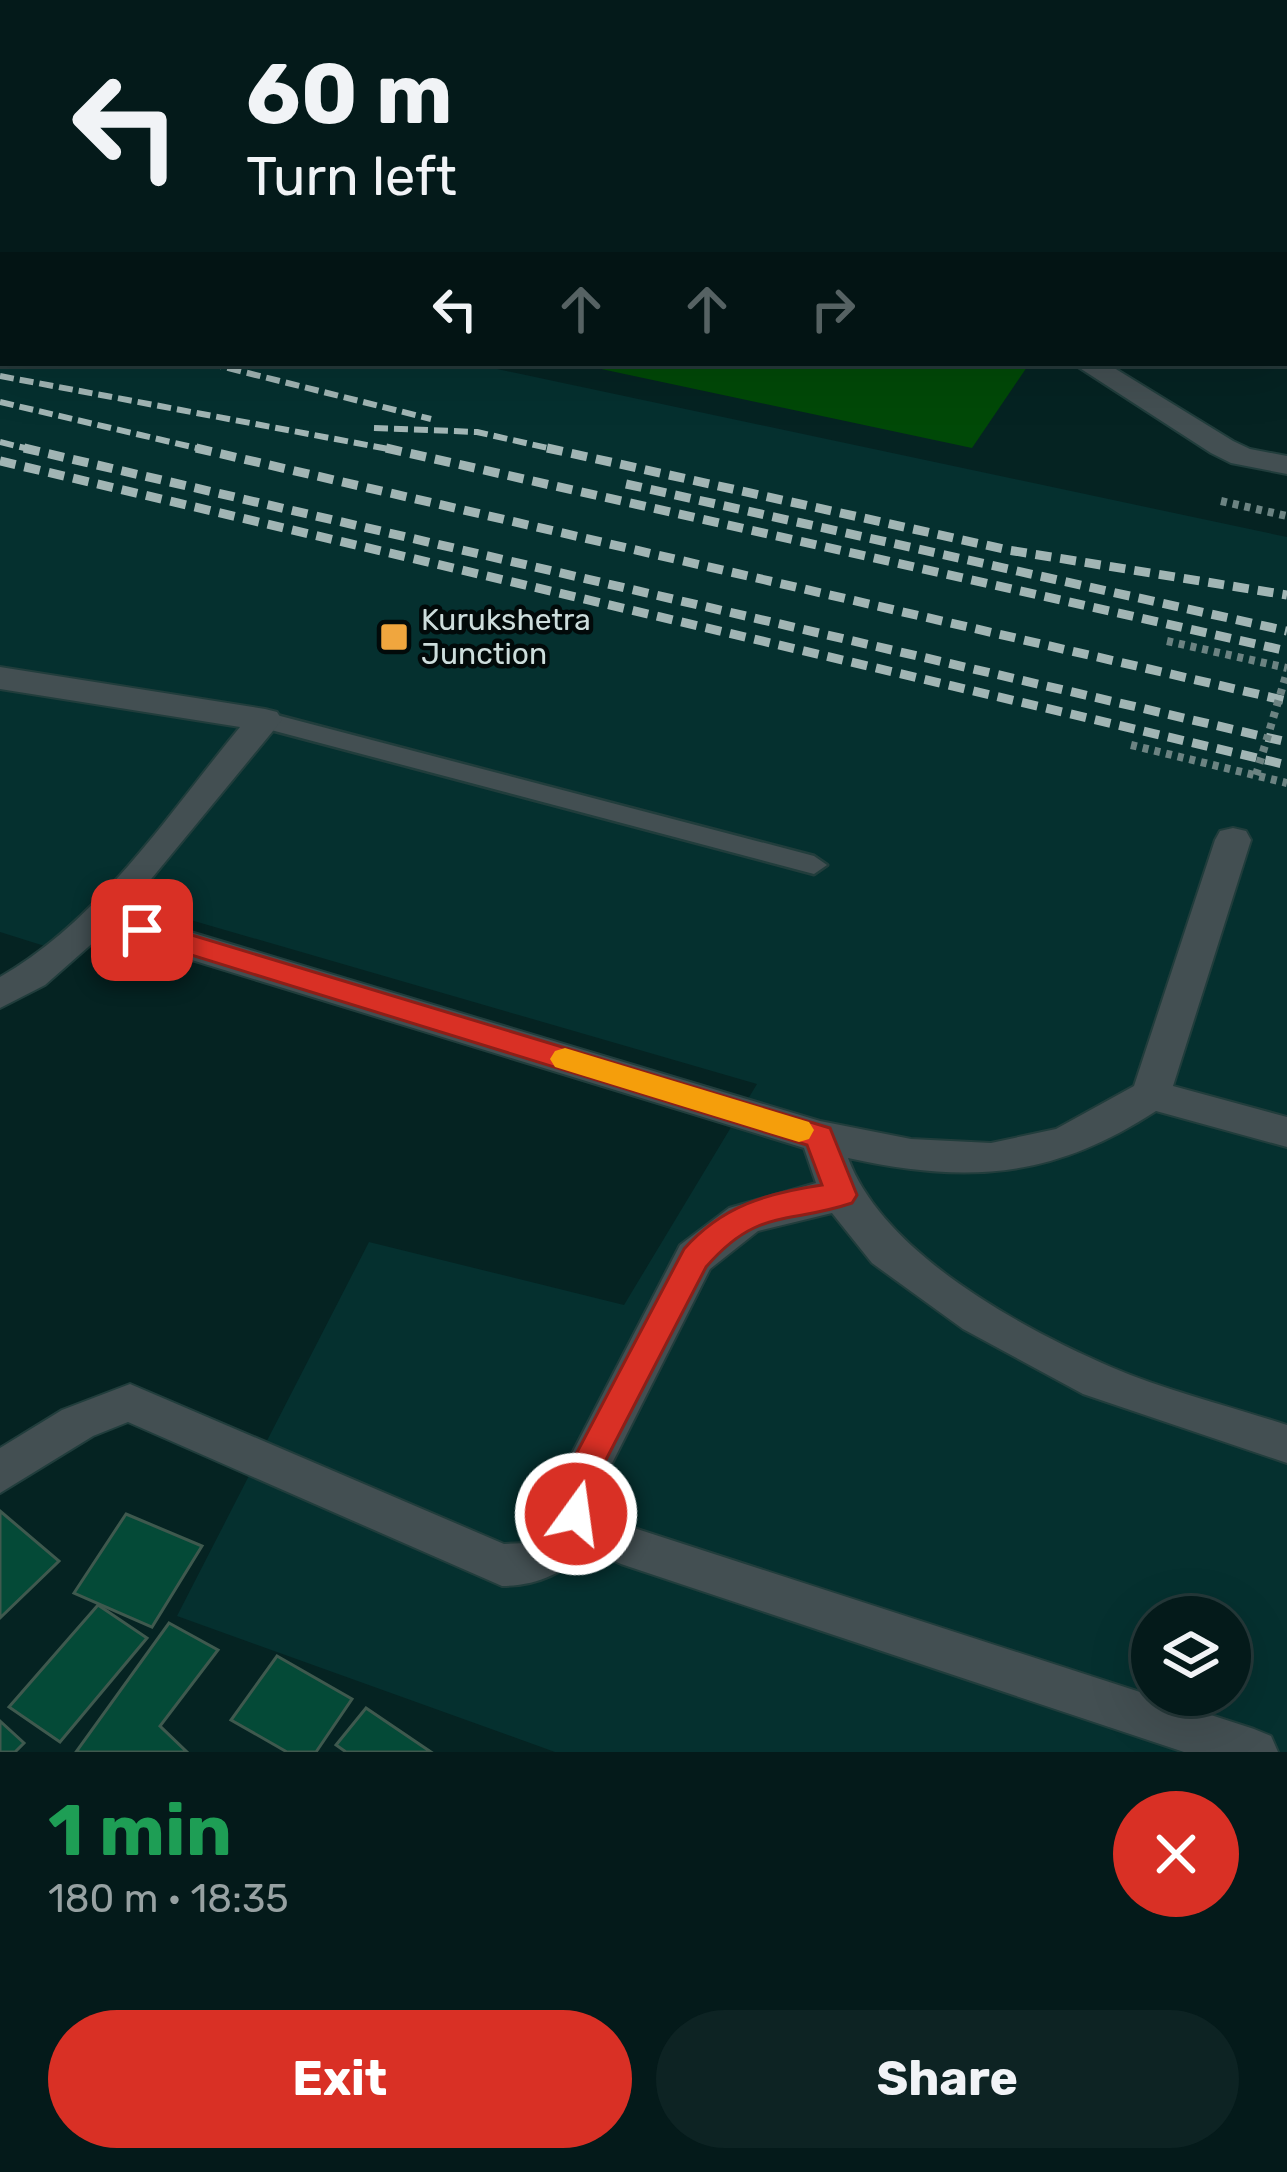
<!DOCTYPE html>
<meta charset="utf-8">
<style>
:root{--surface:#041a1a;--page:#0d2323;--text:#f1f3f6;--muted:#97a1a2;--line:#253839;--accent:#d93025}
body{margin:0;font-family:Rubik,sans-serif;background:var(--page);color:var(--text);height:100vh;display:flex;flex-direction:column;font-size:45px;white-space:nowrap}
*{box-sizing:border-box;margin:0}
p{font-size:39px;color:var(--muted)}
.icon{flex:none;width:66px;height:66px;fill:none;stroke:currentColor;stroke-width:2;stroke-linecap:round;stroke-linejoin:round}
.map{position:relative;height:1752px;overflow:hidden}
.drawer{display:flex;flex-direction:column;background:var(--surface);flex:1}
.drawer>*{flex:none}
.top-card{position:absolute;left:0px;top:0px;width:1287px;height:366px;box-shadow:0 12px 48px #0002,0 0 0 3px var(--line);background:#041a1a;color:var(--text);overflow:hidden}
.fabs{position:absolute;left:1131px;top:1596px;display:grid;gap:24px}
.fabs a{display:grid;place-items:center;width:120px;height:120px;border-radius:50%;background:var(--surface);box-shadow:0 12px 48px #0002,0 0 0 3px var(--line);font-size:60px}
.pin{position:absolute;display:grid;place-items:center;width:102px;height:102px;color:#fff;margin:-51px;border-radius:24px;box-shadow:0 6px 18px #0006}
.me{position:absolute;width:132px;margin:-66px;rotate:14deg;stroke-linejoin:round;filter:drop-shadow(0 0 9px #0008)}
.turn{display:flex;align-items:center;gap:42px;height:252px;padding:0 48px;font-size:54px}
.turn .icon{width:156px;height:156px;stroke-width:2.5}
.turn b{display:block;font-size:84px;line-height:102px}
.lanes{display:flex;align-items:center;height:114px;padding:0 48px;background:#0003;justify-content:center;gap:60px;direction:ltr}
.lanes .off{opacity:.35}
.round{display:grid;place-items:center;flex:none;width:126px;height:126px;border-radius:63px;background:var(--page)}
.head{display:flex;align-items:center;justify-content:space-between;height:204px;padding:0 48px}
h1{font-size:72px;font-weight:700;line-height:90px;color:#1e9e55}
.primary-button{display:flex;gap:24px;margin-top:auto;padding:24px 48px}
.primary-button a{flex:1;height:138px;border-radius:72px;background:var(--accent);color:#fff;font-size:48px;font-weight:700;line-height:138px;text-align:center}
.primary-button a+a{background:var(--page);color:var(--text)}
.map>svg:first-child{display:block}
.built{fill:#05302f;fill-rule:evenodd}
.green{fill:#004907}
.building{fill:#044a37;stroke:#3f594e;stroke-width:3}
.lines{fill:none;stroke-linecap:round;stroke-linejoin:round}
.lane-casing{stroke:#213d3c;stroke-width:5}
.street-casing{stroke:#213d3c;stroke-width:4}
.path{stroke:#6c8382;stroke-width:8;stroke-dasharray:6 6;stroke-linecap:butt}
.lane{fill:#434f52;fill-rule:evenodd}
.street{fill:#434f52;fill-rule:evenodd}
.rail-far1{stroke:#a1b5b4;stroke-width:6;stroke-dasharray:14 6;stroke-linecap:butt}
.rail{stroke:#a1b5b4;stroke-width:9;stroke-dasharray:16 9;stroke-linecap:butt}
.path-bridge{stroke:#6c8382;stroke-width:8;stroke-dasharray:6 6;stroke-linecap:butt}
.route{fill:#d93025;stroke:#8d1f18;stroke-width:3}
.slow{fill:#f59e0b}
.poi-dot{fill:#f0a63e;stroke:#020a0a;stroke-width:4.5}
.labels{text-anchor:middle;stroke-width:9;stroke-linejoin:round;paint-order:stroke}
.poi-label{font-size:30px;fill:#cddddc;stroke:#020a0a;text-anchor:start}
</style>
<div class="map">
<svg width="1287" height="1752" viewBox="0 0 1287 1752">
<rect width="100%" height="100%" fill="#052322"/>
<path class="built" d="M0,261l3,102h466l818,174v1215h-732l-378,-136 192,-374 255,63 133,-221 -656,-190 -50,54 -51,-16zM1152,1617h78v78h-78z"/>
<path class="green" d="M573,363h449l7,1 -57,84z"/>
<g class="building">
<path d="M0,1511l59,50 -59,57z"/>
<path d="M126,1514l76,32 -50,81 -78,-34z"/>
<path d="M98,1605l49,33 -87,104 -51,-35z"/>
<path d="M169,1623l49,27 -58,76 27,26h-111z"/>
<path d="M277,1656l75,43 -36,53h-29l-56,-32z"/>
<path d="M366,1708l65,44h-85l-10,-7z"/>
<path d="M0,1721l24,22 -9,9h-15z"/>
</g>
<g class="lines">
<g class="lane-casing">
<g id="lane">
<rect x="1284" y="128" width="3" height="12"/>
<path d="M265,712l549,144 13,9 -13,9 -558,-148 -4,-6z"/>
</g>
</g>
<g class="street-casing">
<g id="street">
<path d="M37,0h26l-28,3z"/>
<path d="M208,0h25l-27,3z"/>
<path d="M372,0h25l-27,3z"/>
<path d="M641,0h27l2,3h-27z"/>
<path d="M754,0h30l-32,3z"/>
<path d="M1072,363h34l127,78 17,8 37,7v18l-56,-11 -20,-10z"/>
<path d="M0,667l265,42 12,3 5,8 -158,192 696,209 91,18 80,4 65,-14 78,-43 81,-246 5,-9 13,-3 13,3 5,9 -78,246 114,31v30l-131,-36c-104,68 -189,73 -308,47 35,95 173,170 263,209 56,24 118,39 176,58v38l-204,-69 -120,-65 -91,-66 -40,-50 -74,18 -48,38 -115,228 5,13 34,18 620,201 17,7 7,16h-94l-563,-188 -33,-15c-23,24 -52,37 -86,37l-374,-164 -35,14 -93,57v-45l62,-38 68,-26 374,160 23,-1 31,-25 -8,-22 130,-251 49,-37 87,-25 -12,-35 -700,-215 -59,52 -45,23v-31c99,-56 169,-164 240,-250l-240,-38z"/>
</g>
</g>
<g class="path">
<path d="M1221,501l66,15"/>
<path d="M1167,641l120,27"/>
<path d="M1131,745l156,38"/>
</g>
<use href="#lane" class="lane"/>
<use href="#street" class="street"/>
<g class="rail-far1">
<path d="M208,363l223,56"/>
<path d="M0,376l399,75"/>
<path d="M0,402l209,49"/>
<path d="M374,428l103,4 84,19"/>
<path d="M0,442l37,9"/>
</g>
<g class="rail">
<path d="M24,448l1263,294"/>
<path d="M196,448l1091,253"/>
<path d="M386,448l901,203"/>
<path d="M547,448l461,102 279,45"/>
<path d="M0,461l1287,304"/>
<path d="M626,484l661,147"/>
</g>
<path class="path-bridge" d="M1256,775l31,-103"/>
</g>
<path class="route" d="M142,920l688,208 27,67 -5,8c-65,22 -94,4 -146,64l-109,210c-9,19 -2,31 -9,48l-12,4 -12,-4 -10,-29 130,-247c38,-43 83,-56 138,-64l-15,-40 -674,-208 -4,-7z"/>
<path class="slow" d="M565,1048l244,74 5,8 -5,9 -10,3 -244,-75 -5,-8 5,-8z"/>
<rect class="poi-dot" x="379" y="622" width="30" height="30" rx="6"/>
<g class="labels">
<g class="poi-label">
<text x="421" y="630">Kurukshetra<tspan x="421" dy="34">Junction</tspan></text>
</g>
</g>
</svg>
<div class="fabs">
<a><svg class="icon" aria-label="layers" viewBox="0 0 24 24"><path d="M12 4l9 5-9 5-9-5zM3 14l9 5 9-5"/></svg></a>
</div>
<div class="pin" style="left:142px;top:930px;background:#d93025"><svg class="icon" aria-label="arrive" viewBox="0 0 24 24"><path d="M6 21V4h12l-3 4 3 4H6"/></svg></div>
<svg class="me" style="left:576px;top:1514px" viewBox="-20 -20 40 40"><circle r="17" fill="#d93025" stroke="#fff" stroke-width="3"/><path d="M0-11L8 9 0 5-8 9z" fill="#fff"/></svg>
<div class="top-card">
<div class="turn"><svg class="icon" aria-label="left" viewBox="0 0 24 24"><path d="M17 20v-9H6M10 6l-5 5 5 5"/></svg><div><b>60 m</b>Turn left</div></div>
<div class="lanes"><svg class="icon" aria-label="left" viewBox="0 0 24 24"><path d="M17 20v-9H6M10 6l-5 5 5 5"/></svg><svg class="icon off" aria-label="ahead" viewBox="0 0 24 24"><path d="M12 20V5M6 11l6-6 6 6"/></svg><svg class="icon off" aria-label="ahead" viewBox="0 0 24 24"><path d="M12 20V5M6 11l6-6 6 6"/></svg><svg class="icon off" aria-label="right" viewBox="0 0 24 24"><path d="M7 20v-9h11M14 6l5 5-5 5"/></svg></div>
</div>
</div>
<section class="drawer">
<div class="head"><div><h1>1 min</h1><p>180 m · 18:35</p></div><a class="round" style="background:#d93025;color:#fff"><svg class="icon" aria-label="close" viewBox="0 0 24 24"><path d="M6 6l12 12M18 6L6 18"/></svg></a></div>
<div class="primary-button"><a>Exit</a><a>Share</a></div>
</section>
